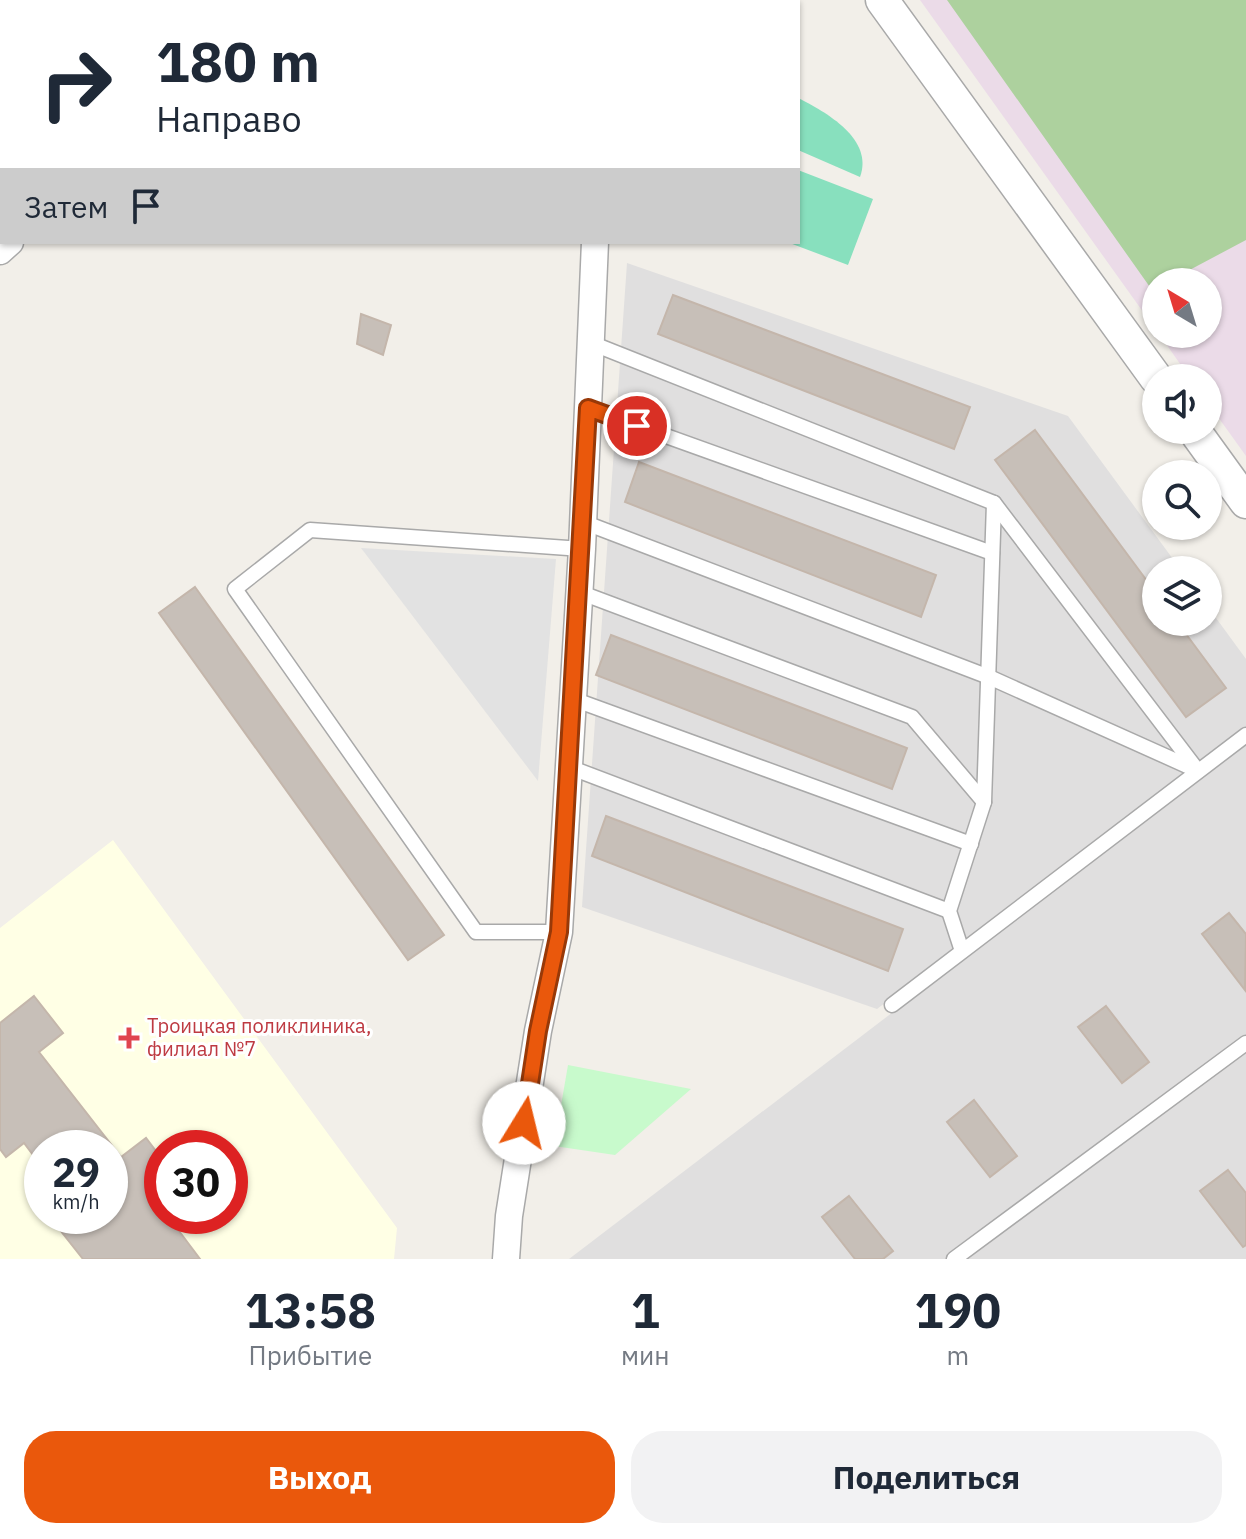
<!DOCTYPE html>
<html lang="ru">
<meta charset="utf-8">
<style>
:root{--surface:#fff;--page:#f2f2f3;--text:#1f2937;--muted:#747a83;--accent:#ea580c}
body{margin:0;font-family:"IBM Plex Sans",sans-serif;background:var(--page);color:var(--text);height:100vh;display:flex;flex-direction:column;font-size:30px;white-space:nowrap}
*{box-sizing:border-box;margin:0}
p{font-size:26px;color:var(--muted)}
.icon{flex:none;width:44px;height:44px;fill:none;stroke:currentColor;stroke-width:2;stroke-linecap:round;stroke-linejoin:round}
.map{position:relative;height:1259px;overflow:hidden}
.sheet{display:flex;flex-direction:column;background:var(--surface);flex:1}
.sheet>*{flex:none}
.banner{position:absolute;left:0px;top:0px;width:800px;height:244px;box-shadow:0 2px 6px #0004;background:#fff;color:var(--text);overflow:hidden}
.needle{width:52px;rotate:322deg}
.tools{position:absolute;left:1142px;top:268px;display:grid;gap:16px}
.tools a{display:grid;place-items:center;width:80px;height:80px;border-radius:50%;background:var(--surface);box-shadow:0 2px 6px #0004;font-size:40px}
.speed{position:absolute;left:24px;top:1130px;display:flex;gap:16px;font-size:40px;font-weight:700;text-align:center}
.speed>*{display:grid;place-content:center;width:104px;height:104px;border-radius:50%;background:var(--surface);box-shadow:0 2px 6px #0004;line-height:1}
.speed small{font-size:20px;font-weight:400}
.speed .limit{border:12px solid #d22;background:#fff;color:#111}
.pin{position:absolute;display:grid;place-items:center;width:68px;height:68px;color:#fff;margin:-34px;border:4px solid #fff;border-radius:50%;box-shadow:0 2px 8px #0007}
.me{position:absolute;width:88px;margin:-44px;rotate:9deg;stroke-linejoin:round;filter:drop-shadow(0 0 6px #0008)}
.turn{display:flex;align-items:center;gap:28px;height:168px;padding:0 24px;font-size:36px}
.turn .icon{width:104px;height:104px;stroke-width:2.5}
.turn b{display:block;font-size:56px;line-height:68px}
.then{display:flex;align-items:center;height:76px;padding:0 24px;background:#0003;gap:16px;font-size:30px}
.eta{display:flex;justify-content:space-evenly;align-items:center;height:136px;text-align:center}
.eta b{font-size:48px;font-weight:700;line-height:56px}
.cta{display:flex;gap:16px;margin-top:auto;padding:16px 24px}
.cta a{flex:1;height:92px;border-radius:32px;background:var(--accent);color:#fff;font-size:32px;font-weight:700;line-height:92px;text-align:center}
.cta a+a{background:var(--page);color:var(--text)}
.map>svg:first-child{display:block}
.residential{fill:#e0dfdf}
.industrial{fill:#ebdbe8}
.education{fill:#ffffe5;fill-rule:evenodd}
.forest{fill:#add19e}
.park{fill:#c8facc}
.pitch{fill:#88e0be}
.parking{fill:#e2e2e2}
.building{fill:#c7bfb8;stroke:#c4b6ab;stroke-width:2}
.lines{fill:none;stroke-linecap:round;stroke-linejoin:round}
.service-casing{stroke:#a9a9a9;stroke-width:17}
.minor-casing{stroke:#a9a9a9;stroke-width:29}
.tertiary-casing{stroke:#a9a9a9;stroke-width:35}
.service{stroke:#fff;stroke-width:14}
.minor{stroke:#fff;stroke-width:26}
.tertiary{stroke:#fff;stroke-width:32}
.route-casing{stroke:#983908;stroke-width:20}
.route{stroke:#ea580c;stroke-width:14}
.health-dot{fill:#e0444e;stroke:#fff;stroke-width:3}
.labels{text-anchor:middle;stroke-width:6;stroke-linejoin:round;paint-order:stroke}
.health-label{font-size:20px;fill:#be3a42;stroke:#fff;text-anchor:start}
</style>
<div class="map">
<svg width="1246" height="1259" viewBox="0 0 1246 1259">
<rect width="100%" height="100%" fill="#f2efe9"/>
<g class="residential">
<path d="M627,263l441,153 113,154h-25v52h52v-15l38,52v69l-369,281 -295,-102z"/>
<path d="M1246,743v516h-677z"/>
</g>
<path class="industrial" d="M920,0h326v456l-38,-53v-25h-18l-31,-44h49v-52h-52v48z"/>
<path class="education" d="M113,840l284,388 -3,31h-394v-331zM42,1148h68v68h-68zM162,1148h68v68h-68z"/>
<path class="forest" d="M947,0h299v240l-79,42h-11v6l-4,2z"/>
<path class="park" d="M568,1065l123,24 -76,66 -61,-9z"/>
<g class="pitch">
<path d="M798,98c28,14 76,41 62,79l-62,-27z"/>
<path d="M798,170l75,29 -25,66 -61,-23h11z"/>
</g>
<path class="parking" d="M361,548l195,11 -18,222z"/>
<g class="building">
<path d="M358,0h106l1,2h-109z"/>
<path d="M673,295l297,112 -16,42 -296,-115z"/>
<path d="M361,314l30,11 -8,30 -26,-11z"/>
<path d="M1035,430l121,163v29h21l49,66 -40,29 -191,-257z"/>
<path d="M639,462l297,113 -15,42 -296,-115z"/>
<path d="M195,587l249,348 -36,25 -249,-347z"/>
<path d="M611,635l296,113 -15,41 -296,-114z"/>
<path d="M606,816l297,113 -15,42 -296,-115z"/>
<path d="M1229,913l17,21 -1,56 -43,-56z"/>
<path d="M34,996l29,37 -24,19 82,105 25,-19 16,21v57h28l-14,11 24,32h-117l-34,-43h61v-68h-68v19l-18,-24 -18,14 -6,-8v-126z"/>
<path d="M1106,1006l43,56 -27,21 -44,-56z"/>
<path d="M974,1100l43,56 -27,21 -43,-55z"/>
<path d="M1228,1170l18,23v52l-3,2 -43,-56z"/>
<path d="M849,1196l44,55 -10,8h-28l-33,-42z"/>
</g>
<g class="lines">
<g class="service-casing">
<g id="service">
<path d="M591,343l403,160 204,268"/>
<path d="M588,408l404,145"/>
<path d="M583,522l406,155 205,92"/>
<path d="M579,592l333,125 72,85"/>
<path d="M573,699l398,145"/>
<path d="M569,767l380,144"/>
<path d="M559,932h-83l-241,-343 75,-59 272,19"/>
<path d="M962,951l-13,-40 35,-109 10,-299"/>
<path d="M892,1005l354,-270"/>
<path d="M954,1259l292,-216"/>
</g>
</g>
<g class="minor-casing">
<g id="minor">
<path d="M263,2l2,-2"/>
<path d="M606,2v-2"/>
<path d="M0,251l10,-9"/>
<path d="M506,1259l3,-43 29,-185 21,-99 23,-383 13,-307"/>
</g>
</g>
<g class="tertiary-casing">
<g id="tertiary">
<path d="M882,0l274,378"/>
<path d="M1194,430l52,72"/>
</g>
</g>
<use href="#service" class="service"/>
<use href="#minor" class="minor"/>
<use href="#tertiary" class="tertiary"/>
</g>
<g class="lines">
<g class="route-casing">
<path id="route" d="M524,1123l14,-92 21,-99 29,-524 49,18"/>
</g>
<use href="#route" class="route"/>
</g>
<path class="health-dot" d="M125 1026h8v8h8v8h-8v8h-8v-8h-8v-8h8z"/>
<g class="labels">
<g class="health-label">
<text x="147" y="1033">Троицкая поликлиника,<tspan x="147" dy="23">филиал №7</tspan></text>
</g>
</g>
</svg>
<div class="tools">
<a><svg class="needle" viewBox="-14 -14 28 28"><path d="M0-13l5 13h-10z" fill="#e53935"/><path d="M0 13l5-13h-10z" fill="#747a83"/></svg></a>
<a><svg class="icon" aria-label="sound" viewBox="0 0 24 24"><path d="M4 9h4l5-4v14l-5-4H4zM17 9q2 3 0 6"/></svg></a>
<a><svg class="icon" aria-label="search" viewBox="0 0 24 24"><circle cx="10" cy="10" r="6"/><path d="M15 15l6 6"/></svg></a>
<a><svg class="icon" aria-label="layers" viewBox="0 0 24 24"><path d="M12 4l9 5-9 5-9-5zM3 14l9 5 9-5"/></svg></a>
</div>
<div class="speed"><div>29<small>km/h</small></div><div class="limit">30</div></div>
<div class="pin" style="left:637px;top:426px;background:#d93025"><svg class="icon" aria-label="arrive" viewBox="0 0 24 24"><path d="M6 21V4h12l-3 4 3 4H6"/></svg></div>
<svg class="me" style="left:524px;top:1123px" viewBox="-20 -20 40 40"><circle r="19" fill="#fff"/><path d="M0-13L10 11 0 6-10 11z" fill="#ea580c"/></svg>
<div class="banner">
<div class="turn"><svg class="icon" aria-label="right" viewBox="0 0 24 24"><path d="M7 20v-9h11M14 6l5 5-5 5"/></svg><div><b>180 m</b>Направо</div></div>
<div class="then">Затем<svg class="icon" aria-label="arrive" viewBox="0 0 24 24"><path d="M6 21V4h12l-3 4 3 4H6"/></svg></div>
</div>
</div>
<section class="sheet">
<div class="eta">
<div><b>13:58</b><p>Прибытие</p></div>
<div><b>1</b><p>мин</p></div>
<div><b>190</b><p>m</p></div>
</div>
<div class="cta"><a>Выход</a><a>Поделиться</a></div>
</section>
